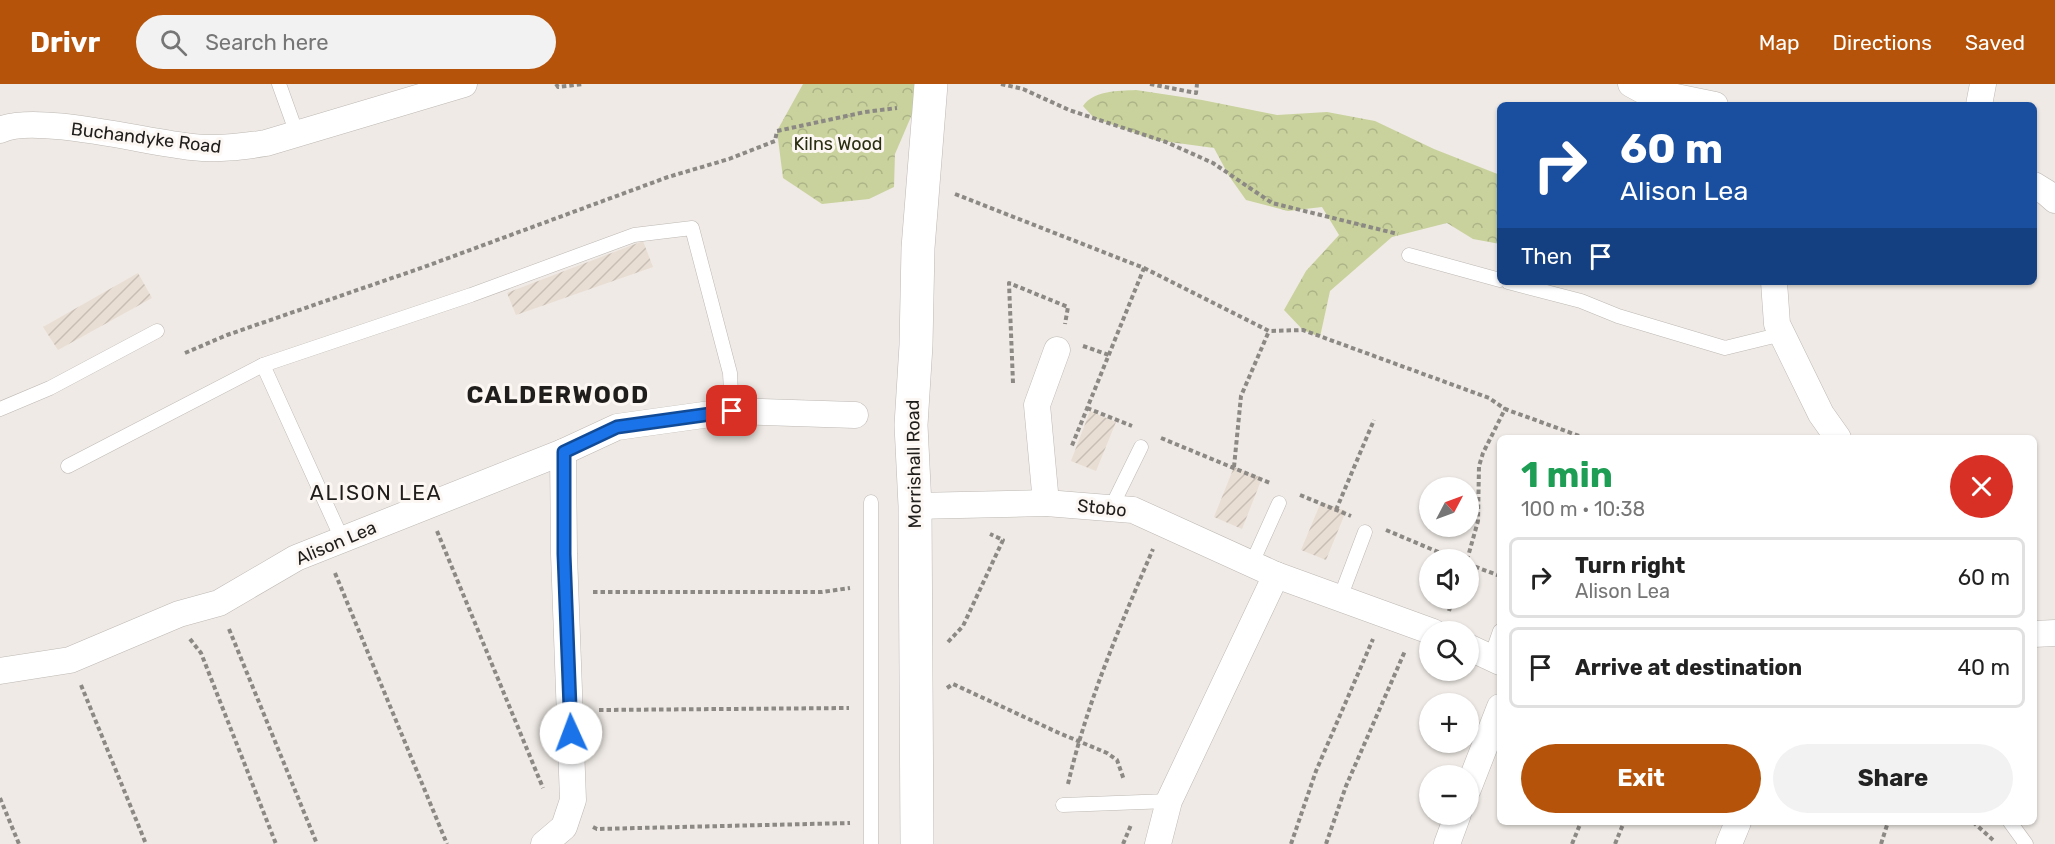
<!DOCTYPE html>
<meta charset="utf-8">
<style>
:root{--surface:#fff;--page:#f2f2f2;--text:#222;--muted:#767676;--line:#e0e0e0;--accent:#b45309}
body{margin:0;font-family:Rubik,sans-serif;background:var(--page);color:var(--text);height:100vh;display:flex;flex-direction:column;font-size:22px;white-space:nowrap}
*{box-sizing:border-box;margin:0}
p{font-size:20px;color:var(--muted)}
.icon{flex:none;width:33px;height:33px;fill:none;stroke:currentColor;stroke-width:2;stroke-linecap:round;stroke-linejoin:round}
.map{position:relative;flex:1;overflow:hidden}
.panel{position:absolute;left:1497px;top:351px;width:540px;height:390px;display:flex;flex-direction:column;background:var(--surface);border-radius:9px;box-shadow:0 2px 4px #0004}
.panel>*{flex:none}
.top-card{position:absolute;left:1497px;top:18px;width:540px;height:183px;border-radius:9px;box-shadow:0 2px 4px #0004;background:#1a4fa0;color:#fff;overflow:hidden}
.needle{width:39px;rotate:49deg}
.fabs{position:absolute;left:1419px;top:393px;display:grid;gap:12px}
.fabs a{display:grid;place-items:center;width:60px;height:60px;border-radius:50%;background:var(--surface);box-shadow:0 2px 4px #0004;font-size:30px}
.pin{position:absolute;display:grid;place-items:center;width:51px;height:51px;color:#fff;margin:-26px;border-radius:12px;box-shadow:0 3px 9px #0006}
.me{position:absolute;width:66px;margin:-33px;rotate:358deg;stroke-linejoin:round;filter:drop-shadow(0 0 4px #0008)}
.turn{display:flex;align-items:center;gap:21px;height:126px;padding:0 24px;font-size:27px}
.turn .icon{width:78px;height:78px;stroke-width:2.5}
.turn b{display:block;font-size:42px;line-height:51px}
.then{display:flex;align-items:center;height:57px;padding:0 24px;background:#0003;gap:12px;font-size:22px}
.round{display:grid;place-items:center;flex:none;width:63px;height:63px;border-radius:32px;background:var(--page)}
.summary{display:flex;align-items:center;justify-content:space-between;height:102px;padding:0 24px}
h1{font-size:36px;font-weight:700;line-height:45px;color:#1e9e55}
.action{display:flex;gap:12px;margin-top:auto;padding:12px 24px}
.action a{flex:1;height:69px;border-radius:36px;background:var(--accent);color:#fff;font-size:24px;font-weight:700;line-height:69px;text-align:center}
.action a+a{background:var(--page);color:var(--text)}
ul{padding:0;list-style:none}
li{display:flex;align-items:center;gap:18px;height:81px;margin:0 12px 9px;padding:0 12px;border:3px solid var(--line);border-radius:9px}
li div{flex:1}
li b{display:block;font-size:22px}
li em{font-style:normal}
header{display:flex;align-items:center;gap:36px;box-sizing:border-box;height:84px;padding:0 30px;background:var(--accent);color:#fff}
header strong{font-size:28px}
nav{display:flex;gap:33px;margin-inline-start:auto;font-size:21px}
.search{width:420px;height:54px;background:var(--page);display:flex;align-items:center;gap:15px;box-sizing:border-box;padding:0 21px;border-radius:33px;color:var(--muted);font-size:22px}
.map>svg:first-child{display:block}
.industrial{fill:url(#industrial-furrows)}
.forest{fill:url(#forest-crowns)}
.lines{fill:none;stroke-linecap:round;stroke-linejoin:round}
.service-casing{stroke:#bdb8b3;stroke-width:15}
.minor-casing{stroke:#bdb8b3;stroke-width:27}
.tertiary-casing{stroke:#bdb8b3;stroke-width:34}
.path{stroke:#8c8985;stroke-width:4;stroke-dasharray:4.5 3;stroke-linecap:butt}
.service{stroke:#fff;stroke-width:14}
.minor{stroke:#fff;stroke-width:26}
.tertiary{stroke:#fff;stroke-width:33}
.route-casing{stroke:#114b97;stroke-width:15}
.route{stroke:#1a73e8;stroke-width:10}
.labels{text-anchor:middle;stroke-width:6;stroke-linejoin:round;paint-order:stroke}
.street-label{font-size:18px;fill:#201e1c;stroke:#fcf7f2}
.park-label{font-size:18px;fill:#2a2e10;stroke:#fcf7f2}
.quarter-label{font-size:21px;letter-spacing:1.5px;fill:#201e1c;stroke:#fcf7f2}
.district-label{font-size:24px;font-weight:bold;letter-spacing:1.5px;fill:#201e1c;stroke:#fcf7f2}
</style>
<header>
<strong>Drivr</strong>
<div class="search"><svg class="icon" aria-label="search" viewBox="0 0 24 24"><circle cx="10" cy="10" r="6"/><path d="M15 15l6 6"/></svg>Search here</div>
<nav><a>Map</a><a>Directions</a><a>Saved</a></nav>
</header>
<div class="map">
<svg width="2055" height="760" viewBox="0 0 2055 760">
<defs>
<pattern id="industrial-furrows" width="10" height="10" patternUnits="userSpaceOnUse" patternTransform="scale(1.5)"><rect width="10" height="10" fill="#e9ded4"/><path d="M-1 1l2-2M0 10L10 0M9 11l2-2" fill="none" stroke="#c8beb5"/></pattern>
<pattern id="forest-crowns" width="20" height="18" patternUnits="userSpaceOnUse" patternTransform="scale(1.5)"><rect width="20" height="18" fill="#c9d29d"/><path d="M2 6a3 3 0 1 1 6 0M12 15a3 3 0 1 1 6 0" fill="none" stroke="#acb487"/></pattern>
</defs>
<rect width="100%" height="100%" fill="#efeae5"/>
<g class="industrial">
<path d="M643,157l10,26 -137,48 -9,-22z"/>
<path d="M138,189l14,25 -94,52 -15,-23z"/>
<path d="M1090,327l26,11 -20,49 -25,-10z"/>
<path d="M1234,383l28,11 -20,51 -28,-12z"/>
<path d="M1321,418l25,9 -20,49 -25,-10z"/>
</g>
<g class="forest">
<path d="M803,0h122l-30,70 -1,33 -25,12 -47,5 -39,-26 -6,-47z"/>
<path d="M1136,6l66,10 75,15 50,-3 48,9 59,28 66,26v69l-27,-5 -26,-16 -55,14 -62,54 -10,46 -17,-7 -19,-20 22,-39 33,-36 -17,-28 -34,4 -42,-11 -17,-24 -15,-28 -59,-8 -61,-22 -11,-12c11,-16 35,-15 53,-16z"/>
</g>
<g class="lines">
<g class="service-casing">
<g id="service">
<path d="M279,0l18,50"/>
<path d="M1409,171l91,25"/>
<path d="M1508,198l73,19 37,15 107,32 57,-14"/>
<path d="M263,281l79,174"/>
<path d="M0,325l50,-21 107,-57"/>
<path d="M68,382l195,-101 208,-70 163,-60 58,-7 38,145 2,38"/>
<path d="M871,418v342"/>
<path d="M1111,424l30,-61"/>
<path d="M1252,479l27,-60"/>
<path d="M1340,514l25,-66"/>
<path d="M1491,573l9,-26"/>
<path d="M1063,721l106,-4"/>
<path d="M2010,738l16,22"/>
</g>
</g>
<g class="minor-casing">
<g id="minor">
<path d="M1631,0l11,6 73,15"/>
<path d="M1979,21l4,-21"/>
<path d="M0,46c35,-17 149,13 192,17 25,3 49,0 74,-4l198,-59"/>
<path d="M2034,101l13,8 8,7"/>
<path d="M1774,198l3,42 44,90 17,24"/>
<path d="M1046,419l-9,-98 20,-55"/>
<path d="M915,422l131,-3 87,7 143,65 157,57"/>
<path d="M2034,550l21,-1"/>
<path d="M1468,563l32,15"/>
<path d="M0,587l70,-11 109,-46 40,-11 77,-45 267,-106 54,-25 115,-16 123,4"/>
<path d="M1468,705l32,-82"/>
<path d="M544,760l20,-17 9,-27 -9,-246 -1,-102"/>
<path d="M1158,760l11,-43 107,-226"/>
<path d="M1447,760l11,-30"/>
<path d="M1729,760l9,-22"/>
</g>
</g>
<g class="tertiary-casing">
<path id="tertiary" d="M917,760l-2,-338 -4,-81 5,-80 2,-97 13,-164"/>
</g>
<g class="path">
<path d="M556,0l2,3 25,-3"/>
<path d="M1001,0l22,5 46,21 97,32 47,21 59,40 126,31"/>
<path d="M1150,0l46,9 1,-9"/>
<path d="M955,110l189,74 -73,180"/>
<path d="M1144,184l125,63 34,-1 186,68 16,11"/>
<path d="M1083,262l26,9"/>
<path d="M185,269l42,-18 197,-68 244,-90 61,-18 46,-18 2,-10 88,-19 32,-4"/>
<path d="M1013,299l-4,-100 59,24 -3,17"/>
<path d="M1087,324l45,18"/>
<path d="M1161,354l109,45"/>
<path d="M1234,383l7,-71 28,-65"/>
<path d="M1300,411l51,21"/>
<path d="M1336,426l38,-90"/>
<path d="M1386,446l71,30"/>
<path d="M437,447l106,257"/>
<path d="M1467,476l11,-39 1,-55 4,-13 22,-44 80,29"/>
<path d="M1468,480l32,12"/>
<path d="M335,489l112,271"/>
<path d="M593,508h229l28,-4"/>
<path d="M1449,527l4,-13"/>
<path d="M229,545l88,215"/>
<path d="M190,555l11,14 75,191"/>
<path d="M948,558l15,-16 40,-86 -13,-6"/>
<path d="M81,601l65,159"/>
<path d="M947,604l6,-4 106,49 48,20 10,7 7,20"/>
<path d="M599,626l250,-2"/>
<path d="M1068,700c19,-82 52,-158 85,-235"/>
<path d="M0,714l19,46"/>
<path d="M1973,738l20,18"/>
<path d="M593,743l4,2 253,-6"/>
<path d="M1123,760l8,-19"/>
<path d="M1291,760l25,-73 57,-132"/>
<path d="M1326,760l20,-58 59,-135"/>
<path d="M1572,760l9,-22"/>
<path d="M1615,760l9,-22"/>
<path d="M1881,760l7,-22"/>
</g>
<use href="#service" class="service"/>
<use href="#minor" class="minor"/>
<use href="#tertiary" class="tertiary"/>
</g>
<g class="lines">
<g class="route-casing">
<path id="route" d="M571,649l-7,-179v-102l53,-25 115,-16"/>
</g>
<use href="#route" class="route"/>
</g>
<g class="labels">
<g class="street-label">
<text transform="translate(146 54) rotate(7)" y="6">Buchandyke Road</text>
<text transform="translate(914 380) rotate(-91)" y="6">Morrishall Road</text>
<text transform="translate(1102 424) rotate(6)" y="6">Stobo</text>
<text transform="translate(336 459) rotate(-23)" y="6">Alison Lea</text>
</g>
<g class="park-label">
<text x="838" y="66">Kilns Wood</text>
</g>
<g class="quarter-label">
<text x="376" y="416">ALISON LEA</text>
</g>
<g class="district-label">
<text x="558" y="319">CALDERWOOD</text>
</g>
</g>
</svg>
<div class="fabs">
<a><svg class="needle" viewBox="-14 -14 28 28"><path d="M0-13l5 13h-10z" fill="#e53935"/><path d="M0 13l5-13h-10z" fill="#767676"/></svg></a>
<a><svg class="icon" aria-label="sound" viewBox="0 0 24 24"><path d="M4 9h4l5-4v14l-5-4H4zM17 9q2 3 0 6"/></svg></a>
<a><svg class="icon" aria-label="search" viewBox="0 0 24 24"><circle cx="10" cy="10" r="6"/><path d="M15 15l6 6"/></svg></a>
<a>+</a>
<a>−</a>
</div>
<div class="pin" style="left:732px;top:327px;background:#d93025"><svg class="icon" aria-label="arrive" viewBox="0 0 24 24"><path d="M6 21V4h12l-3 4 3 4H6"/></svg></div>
<svg class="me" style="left:571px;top:649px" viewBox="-20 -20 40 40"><circle r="19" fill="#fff"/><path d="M0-13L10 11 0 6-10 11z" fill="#1a73e8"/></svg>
<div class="top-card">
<div class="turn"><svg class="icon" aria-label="right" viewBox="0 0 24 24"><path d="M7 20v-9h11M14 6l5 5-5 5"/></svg><div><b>60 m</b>Alison Lea</div></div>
<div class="then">Then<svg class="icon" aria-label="arrive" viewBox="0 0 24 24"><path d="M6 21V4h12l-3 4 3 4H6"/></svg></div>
</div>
<section class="panel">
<div class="summary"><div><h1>1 min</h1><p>100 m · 10:38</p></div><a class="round" style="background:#d93025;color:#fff"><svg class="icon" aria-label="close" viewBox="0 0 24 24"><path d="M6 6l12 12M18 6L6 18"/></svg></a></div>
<ul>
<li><svg class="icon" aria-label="right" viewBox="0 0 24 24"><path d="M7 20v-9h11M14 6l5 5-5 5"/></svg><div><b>Turn right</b><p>Alison Lea</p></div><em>60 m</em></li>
<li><svg class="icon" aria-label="arrive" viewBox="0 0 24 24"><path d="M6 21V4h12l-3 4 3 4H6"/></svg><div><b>Arrive at destination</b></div><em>40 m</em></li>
</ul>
<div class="action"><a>Exit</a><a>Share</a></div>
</section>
</div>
